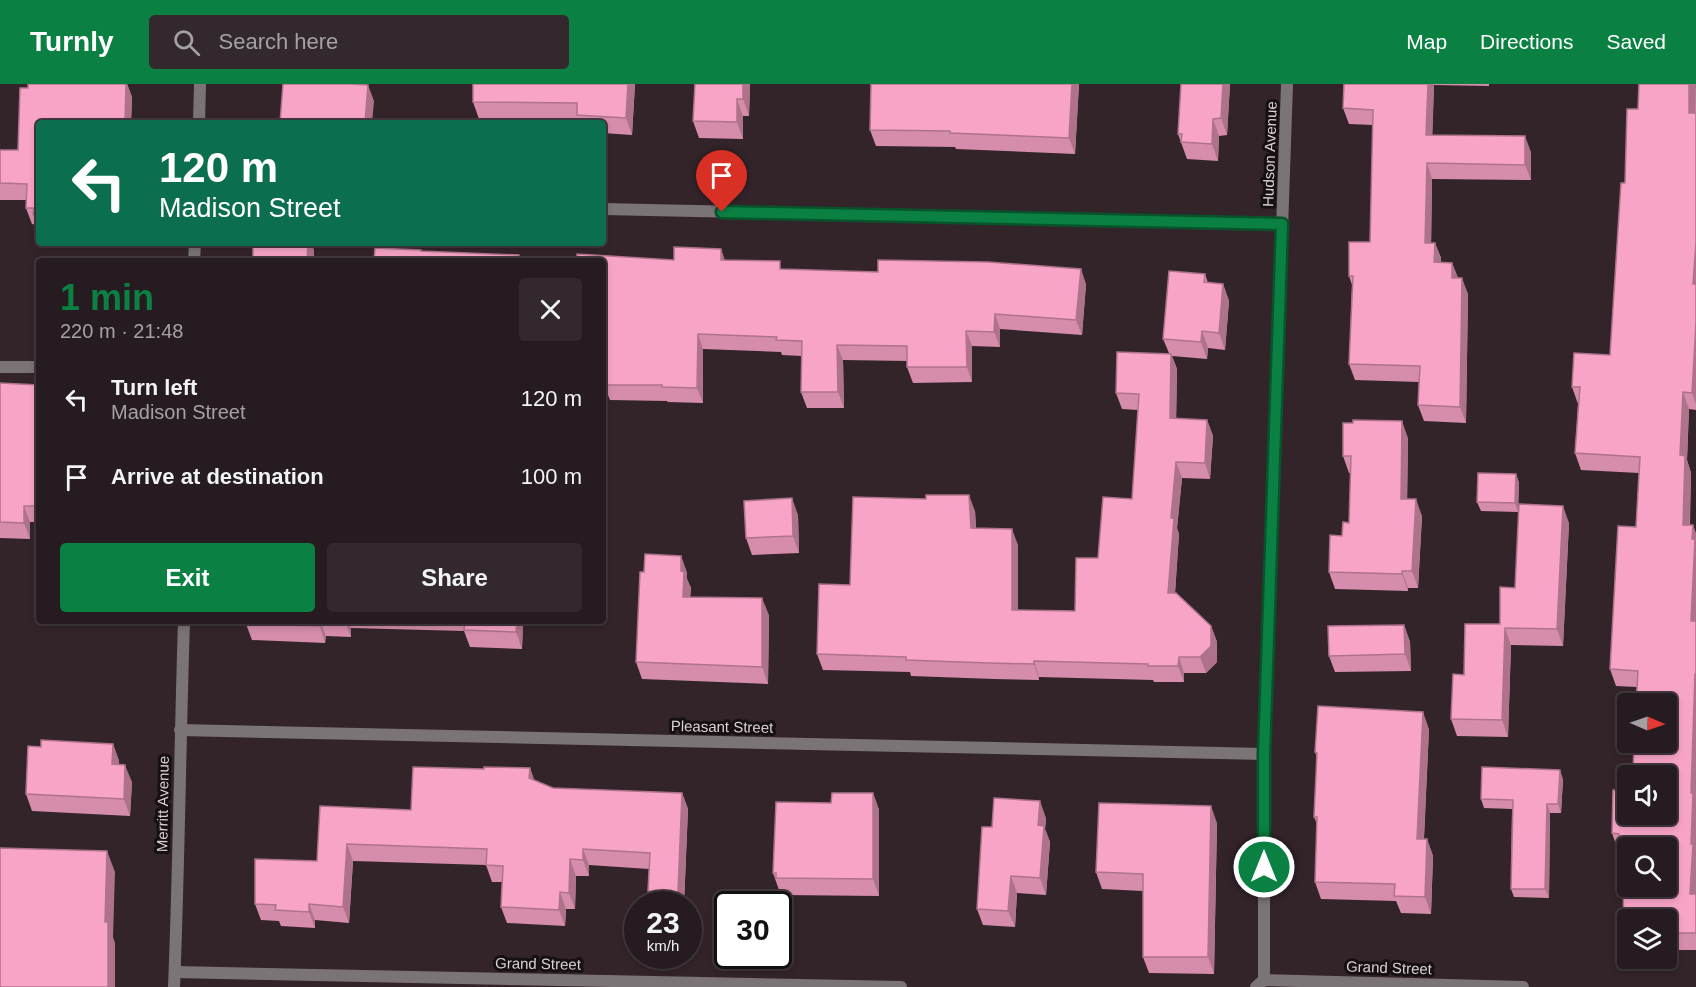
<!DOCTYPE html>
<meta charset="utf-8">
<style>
:root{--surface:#261b20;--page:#32282d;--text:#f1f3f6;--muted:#a4a1a5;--line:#42393e;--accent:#0b8043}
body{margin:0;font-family:Helvetica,sans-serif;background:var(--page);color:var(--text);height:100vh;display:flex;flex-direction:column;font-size:22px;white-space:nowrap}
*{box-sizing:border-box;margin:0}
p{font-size:20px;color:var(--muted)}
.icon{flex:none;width:33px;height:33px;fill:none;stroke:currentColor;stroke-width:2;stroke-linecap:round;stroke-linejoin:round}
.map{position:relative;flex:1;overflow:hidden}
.details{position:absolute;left:36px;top:174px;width:570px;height:366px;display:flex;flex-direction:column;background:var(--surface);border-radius:6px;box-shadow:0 3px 9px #0003,0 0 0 2px var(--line)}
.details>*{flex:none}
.guide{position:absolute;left:36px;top:36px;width:570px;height:126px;border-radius:6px;box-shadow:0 3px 9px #0003,0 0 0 2px var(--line);background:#0b6e4f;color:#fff;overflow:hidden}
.needle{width:39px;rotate:92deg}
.tools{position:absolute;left:1617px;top:609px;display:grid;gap:12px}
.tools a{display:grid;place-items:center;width:60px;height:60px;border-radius:6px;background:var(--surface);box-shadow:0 3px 9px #0003,0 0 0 2px var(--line);font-size:30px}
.speed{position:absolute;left:624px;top:807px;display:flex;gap:12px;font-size:30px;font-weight:700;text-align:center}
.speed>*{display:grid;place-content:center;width:78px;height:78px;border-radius:50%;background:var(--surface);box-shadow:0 3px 9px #0003,0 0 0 2px var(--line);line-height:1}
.speed small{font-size:15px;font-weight:400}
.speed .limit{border:3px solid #111;border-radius:9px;background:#fff;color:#111}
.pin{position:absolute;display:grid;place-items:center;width:51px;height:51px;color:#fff;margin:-62px -26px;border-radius:50% 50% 50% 0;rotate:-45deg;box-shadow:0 0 6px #0007}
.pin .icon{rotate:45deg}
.me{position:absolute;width:66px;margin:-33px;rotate:0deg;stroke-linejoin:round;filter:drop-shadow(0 0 4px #0008)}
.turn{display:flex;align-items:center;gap:21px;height:126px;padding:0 24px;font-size:27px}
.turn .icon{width:78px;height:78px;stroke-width:2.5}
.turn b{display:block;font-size:42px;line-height:51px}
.round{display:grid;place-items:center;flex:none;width:63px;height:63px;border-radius:6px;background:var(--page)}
.head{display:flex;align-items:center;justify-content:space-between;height:102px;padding:0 24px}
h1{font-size:36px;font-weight:700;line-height:45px;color:var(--accent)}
.primary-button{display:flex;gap:12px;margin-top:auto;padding:12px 24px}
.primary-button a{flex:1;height:69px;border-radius:6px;background:var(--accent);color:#fff;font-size:24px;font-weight:700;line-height:69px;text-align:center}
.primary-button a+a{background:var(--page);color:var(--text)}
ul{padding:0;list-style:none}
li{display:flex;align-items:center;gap:18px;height:78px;padding:0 24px}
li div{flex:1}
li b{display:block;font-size:22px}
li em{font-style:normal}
header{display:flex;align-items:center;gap:36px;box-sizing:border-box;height:84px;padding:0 30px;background:var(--accent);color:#fff}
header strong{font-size:28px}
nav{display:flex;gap:33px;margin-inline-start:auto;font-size:21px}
.search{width:420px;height:54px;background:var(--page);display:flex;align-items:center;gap:15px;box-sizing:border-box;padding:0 21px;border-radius:6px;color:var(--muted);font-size:22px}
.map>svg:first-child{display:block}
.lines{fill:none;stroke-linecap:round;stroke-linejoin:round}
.minor{stroke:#7b7476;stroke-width:12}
.tertiary{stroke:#7b7476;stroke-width:12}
.wall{fill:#d58dab}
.shaded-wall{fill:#ae738b}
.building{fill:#f8a4c7;stroke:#ae738b;stroke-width:1.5;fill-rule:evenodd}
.route-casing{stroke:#07532c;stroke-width:15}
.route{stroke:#0b8043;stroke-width:10}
.labels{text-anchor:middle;stroke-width:6;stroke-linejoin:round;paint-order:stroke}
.street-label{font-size:15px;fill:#dad1d4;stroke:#161012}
</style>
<header>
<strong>Turnly</strong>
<div class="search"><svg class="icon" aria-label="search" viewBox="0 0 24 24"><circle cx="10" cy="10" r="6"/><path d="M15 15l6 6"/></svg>Search here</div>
<nav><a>Map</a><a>Directions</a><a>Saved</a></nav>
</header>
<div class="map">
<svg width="1696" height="903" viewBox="0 0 1696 903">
<rect width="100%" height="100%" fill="#33242a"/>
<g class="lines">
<g class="minor">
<path d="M603,125l679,15"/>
<path d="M0,283h39"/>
<path d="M180,646l1084,24"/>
<path d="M175,888l726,15"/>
<path d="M1264,896v-226l23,-670"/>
<path d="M1256,903l8,-7 259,7"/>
</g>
<g class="tertiary">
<path d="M199,39l1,-39"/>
<path d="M194,177l1,-18"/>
<path d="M174,903c5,-122 6,-244 10,-366"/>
</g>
</g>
<g class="wall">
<path d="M28,0h99l5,13 -1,26h-92v107l-2,-5 -5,-1 -6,-16v-8h-26v-50h18l2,-62h8z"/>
<path d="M473,0h162l-3,51 -29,-2v-10h-24l-1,-3 -99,-1 -6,-17z"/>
<path d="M695,0h55l-1,32h-6v23l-44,-1 -6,-17z"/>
<path d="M1079,0l-4,70 -119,-5 -1,-2 -79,-1 -6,-16z"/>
<path d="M1230,0l-3,51 -8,1 -1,25 -31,-2 -9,-25z"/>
<path d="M1344,0h145v2l-55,-1 -2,50 99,17v28l-99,-1 -1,64h4l6,15v4l11,1 6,15 10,16 -2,129 -42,-2 -6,-16 1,-23 -64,-2 -6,-16 3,-79 -3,-9 21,-34 3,-117 -24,-1 -6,-16z"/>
<path d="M1639,0h57v326l-7,-1 -2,51 4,13 -1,52h3l3,9v416h-30v-30h-38v24l-4,-10 -1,-37 -6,-17 1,-30 -6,-17 54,-19 -29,-127 -21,-1 -6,-17 26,-142 3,-54 -58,-3 -6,-17 3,-49 -6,-17 38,-32 15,-172 13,-74z"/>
<path d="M721,165l4,12 58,8 303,15 -4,51 -82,-6v18l-28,-1v36l-59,1 -6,-16v-6l-64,-1 1,48h-37l-6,-16v-36l-19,-1 -1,-3 -78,-3v54l-35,-1 -1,-1 -57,-1 -6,-15v-4h-1v-120l71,-1z"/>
<path d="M1205,190l3,9 15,1 6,17 -4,49 -17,-2 -1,11 -35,-3 5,13 -1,50 31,1 6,16 -3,43 -28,-1 -5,50 2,6 -4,59 36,33 6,16v20l-11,11h-22v9h-30l-1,-2 -114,-3v3l-45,-1 -83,-3 -1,-4 -87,-2 -6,-16 33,-69 125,-74 1,17 42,17v65l57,1 23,-53 34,-59 6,-89 -16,-1 -6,-16 53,-40 -6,-14z"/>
<path d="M0,299l39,2v137h-9v17l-30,-1z"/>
<path d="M1408,354l-1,61 15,17 -4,72h-10v3l-73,-2 -6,-17 13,-36 7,-13 2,-50h-2l-6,-17z"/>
<path d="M1519,398l-1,30 -37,-1 -4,-9z"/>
<path d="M798,431l1,38 -47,2 -6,-17z"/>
<path d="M1569,439l-6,123 -52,-1 -3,92 -51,-1 -6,-17 13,-44 36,-51 15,-36z"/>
<path d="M681,472l6,17v6l4,9 -1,9 79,18 -1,69 -126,-5 -6,-17 8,-90z"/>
<path d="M246,537h277l-1,28 -52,-2 -6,-16 -113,-3v9l-25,-1 -1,7 -73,-3 -6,-16z"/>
<path d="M1404,541l6,17 1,29 -76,1 -6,-16z"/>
<path d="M1429,645l-5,110h3l6,17 -2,58 -30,-1 -5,-12 -75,-2 -6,-17 2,-58 -3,-7 3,-59 -2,-6z"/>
<path d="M113,660l6,17v4l13,17 -2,34 -98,-5 -6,-17 15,-47z"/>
<path d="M530,684l4,12 19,8 129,5 6,16 -4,95h-31l-5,-13 1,-22 -60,-4v11h-13l-1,33h-9l-1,17 -58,-3 -6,-16 1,-25h-10l-6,-17 -133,-4 -4,62 -34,-3v8l-34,-2 -2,-5 -18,-1 -6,-16 62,-43 167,-92z"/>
<path d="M1563,695l-2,34h-11l-1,85 -35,-1 -3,-8 1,-80 -28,-1 -3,-9z"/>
<path d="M873,709l6,17v86l-97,-1 -1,-5h-2l-6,-17 58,-70z"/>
<path d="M1046,734l-1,11 5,13 -4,53 -29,-2 -2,34 -32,-2 -6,-16 15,-82z"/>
<path d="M1217,739l-3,151 -65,-1 -6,-16v-66l-41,-2 -6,-17z"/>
</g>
<g class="shaded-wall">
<path d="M122,0h5l5,13 -1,26h-6z"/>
<path d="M628,0h7l-3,51 -6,-17z"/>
<path d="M743,0h7l-1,32 -6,-17z"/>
<path d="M1072,0h7l-4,70 -6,-16z"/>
<path d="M1223,0h7l-3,51 -6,-17z"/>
<path d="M1428,0h5l1,1 -2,66 -6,-16z"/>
<path d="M1689,0h7l-1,45 -6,-16z"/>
<path d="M368,1l6,16 -2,22h-7z"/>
<path d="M737,15l6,17v23l-6,-17z"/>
<path d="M1213,35l6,17 -1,25 -6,-17z"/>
<path d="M1525,52l6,16v28l-6,-15z"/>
<path d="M1427,79l5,16 -1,79 -6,-15z"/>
<path d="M1696,158v51l-3,-9z"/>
<path d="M308,159h4l2,7v11h-7z"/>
<path d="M1435,159l6,15 -1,20 -6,-16z"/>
<path d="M721,165l5,15 -5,-4z"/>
<path d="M1452,179l6,15h-6z"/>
<path d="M1081,185l5,15 -4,51 -6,-15z"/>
<path d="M1462,194l6,16 -2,129 -6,-16z"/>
<path d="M1223,200l6,17 -4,49 -6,-17z"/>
<path d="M995,230l5,15v18l-6,-15z"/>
<path d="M1696,240v80l-4,-11z"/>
<path d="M966,247l6,15v36l-5,-15z"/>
<path d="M1202,247l6,17 -1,11 -6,-17z"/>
<path d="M698,250l5,15v54l-6,-15z"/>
<path d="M837,261l6,15 1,48 -6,-16z"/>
<path d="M1171,270l6,15 -1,65 -6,-16z"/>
<path d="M1683,308l6,17 -2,51 4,13 -2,68 -6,-16 -3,-70z"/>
<path d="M1207,336l6,16 -3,43 -5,-16z"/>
<path d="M1402,337l6,17 -1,77 -6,-16z"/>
<path d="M1176,378l6,16 -5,50 2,6 -5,74 -6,-15 3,-75z"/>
<path d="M1516,390l3,8 -1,30 -3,-9z"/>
<path d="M969,411l6,16 2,33 -6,-16z"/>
<path d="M792,414l6,17 1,38 -6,-17z"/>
<path d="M1416,415l6,17 -4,72 -6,-17z"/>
<path d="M24,422l6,16v17l-6,-16z"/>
<path d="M1563,422l6,17 -6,123 -6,-17z"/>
<path d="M1693,441l3,9v102l-5,-15 1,-82z"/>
<path d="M1012,445l6,16v81l-6,-16z"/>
<path d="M681,472l6,17v6l4,9 -2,26 -6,-17 -2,-26z"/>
<path d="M1402,487l6,17v3l-6,-17z"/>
<path d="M762,514l7,17 -1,69 -6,-17z"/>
<path d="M320,537l6,15 -1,7 -5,-17z"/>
<path d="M345,537h3l3,7v9z"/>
<path d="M517,537h6l-1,28 -6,-17z"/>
<path d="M1404,541l6,17 1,29 -6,-17z"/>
<path d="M1211,542l6,16v20l-11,11 -6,-16z"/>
<path d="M1505,544l6,17 -3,92 -6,-17z"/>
<path d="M1179,573l5,16v9l-6,-16z"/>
<path d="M1034,577l5,16v3l-5,-16z"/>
<path d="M1695,590l1,2v233l-6,-15 1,-101z"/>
<path d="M1423,628l6,17 -6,127 -6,-17z"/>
<path d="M113,660l6,17 -1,20 -6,-17z"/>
<path d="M125,681l7,17 -2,34 -6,-17z"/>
<path d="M530,684l6,17 -7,-7z"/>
<path d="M1560,686l3,9 -2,34 -3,-9z"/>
<path d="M682,709l6,16 -4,95h-2l-4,-12z"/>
<path d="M873,709l6,17v86l-6,-17z"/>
<path d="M1040,717l6,17 -1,11 5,13 -4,53 -6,-17 -2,-53z"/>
<path d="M1547,720l3,9 -1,85 -4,-9z"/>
<path d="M1211,722l6,17 -3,151 -6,-17z"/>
<path d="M1427,755l6,17 -2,58 -6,-17z"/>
<path d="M347,760l6,17 -4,62 -6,-16z"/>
<path d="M583,765l6,16v11l-6,-16z"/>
<path d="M107,767l8,21 -2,65 2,6v44h-7l-3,-65z"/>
<path d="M570,775l6,17 -1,33 -6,-16z"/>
<path d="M1011,792l6,17 -2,34 -7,-16z"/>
<path d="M560,808l6,17 -1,17 -6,-16z"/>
<path d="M309,820l6,16v8l-6,-16z"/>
</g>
<g class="building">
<path d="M28,0h98l-1,39h-86v92h-6l1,-7h-8l1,-24 -27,-1v-33h18l2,-62h8z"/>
<path d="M283,0h68l17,1 -3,38h-85z"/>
<path d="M473,0h155l-2,34 -49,-3v-12l-104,-1z"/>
<path d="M695,0h48v15h-6v23l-44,-1z"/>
<path d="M871,0h201l-3,54 -119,-5v-2l-80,-1z"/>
<path d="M1181,0h42l-2,34 -8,1 -1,25 -31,-2 1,-8h-4z"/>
<path d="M1344,0h84l-2,51 99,1v29l-98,-2 -2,80h10l-1,19 18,1v15h10l-2,129 -42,-2 2,-39 -71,-2 4,-88h-4v-34h21l3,-132 -30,-2z"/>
<path d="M1639,0h50v29h7v129l-3,42h3v39l-4,70 -9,-1 -3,63 5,1 -2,69h10l-1,14h3l-4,82h5v53h-1l-4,119h2l-2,51h2l-3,50h6v39h-30v-13h-38v14h-4l-1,-53 -6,-1 2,-46 -7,-1 1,-43 15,1v23h38v-38h-33l1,-34h32v-38h-30l2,-33 -28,-2 8,-143 18,1 4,-70 -65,-4 5,-66h-8l2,-34 36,2 11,-172h4l2,-74h11zM1628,764h38v38h-38z"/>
<path d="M253,159h55l-1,18h-54z"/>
<path d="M674,163l47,2v11l59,1v8l98,3v-12l110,2 93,7 -5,51 -81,-6 -1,18 -28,-1 1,36h-60v-21l-70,-1 1,47h-37l1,-51 -26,-1 1,-3 -79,-3 -1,54 -35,-1v-2h-58l1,-20h-2v-104h-26v-7l97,6z"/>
<path d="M375,164l46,2v1l98,4v6h-145z"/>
<path d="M1169,187l36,3 -1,8 19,2 -4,49 -17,-2 -1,11 -38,-3z"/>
<path d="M1117,268l54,2 -1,64 37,2 -2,43 -29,-1 -5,56h3l-6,75h8l35,33v20l-11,11h-21l-1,9h-30v-2l-114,-3v3l-46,-1 -82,-3v-3l-89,-3 2,-70 31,1 3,-88 73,2v-4h43l2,33 41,1v81l63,1 1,-53h22l5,-61 29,2 7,-105 -23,-1z"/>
<path d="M0,299l39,2v121h-15v17l-24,-1z"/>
<path d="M1353,336l49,1 -1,78h15l-4,72h-10v3l-73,-2 1,-37 12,1 1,-14 6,1 2,-67h-8v-33h10z"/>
<path d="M1478,389l38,1 -1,29 -38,-1z"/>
<path d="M792,414l1,38 -47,2 -2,-37z"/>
<path d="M1519,420l44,2 -6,123 -52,-1 -3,92 -51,-1 2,-45 11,1 1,-51h35v-37l15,1z"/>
<path d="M645,470l36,2v15l3,1 -1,25 79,1v69l-126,-5 4,-90h4z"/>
<path d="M246,537h74v5l-74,-2z"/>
<path d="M465,537h52l-1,11 -52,-2z"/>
<path d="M1404,541l1,29 -76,2 -1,-30z"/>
<path d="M1318,622l105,6 -6,127h10l-2,58 -31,-1 1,-12 -80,-2 2,-65h-3l3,-64 -2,-1z"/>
<path d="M41,656l72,4 -1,20 13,1 -1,34 -98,-5 2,-48 13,1z"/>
<path d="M413,683l71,2v-2l46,1 -1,10 24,10 129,5 -4,99 -30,-1 2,-38 -67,-4v11l-13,-1 -1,34 -9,-1 -1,18 -58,-3 2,-41 -17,-1 1,-16 -140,-5 -4,63 -34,-3v8l-34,-2 1,-5 -21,-1v-45l62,2 3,-55 91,4z"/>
<path d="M1482,683l78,3 -2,34h-11l-2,85h-34l2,-89 -32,-1z"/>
<path d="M832,709h41v86l-97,-1v-5h-3l3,-71 55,1z"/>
<path d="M994,714l46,3 -2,24 6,1 -4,52 -29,-2 -3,35 -31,-2 5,-82h10z"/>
<path d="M1099,719l112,3 -3,151h-65v-83l-47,-2z"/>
<path d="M0,764l107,3 -2,71h3v65h-108z"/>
</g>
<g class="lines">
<g class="route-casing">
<path id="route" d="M722,128l560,12 -18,530v113"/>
</g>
<use href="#route" class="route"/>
</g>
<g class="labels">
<g class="street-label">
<text transform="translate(1270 70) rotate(-88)" y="5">Hudson Avenue</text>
<text transform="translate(722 643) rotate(1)" y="5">Pleasant Street</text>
<text transform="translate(163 720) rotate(-89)" y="5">Merritt Avenue</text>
<text transform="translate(538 880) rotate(1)" y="5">Grand Street</text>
<text transform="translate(1389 884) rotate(2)" y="5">Grand Street</text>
</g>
</g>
</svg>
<div class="tools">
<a><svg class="needle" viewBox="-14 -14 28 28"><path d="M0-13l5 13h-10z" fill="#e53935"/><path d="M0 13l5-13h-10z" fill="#a4a1a5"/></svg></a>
<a><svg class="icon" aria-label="sound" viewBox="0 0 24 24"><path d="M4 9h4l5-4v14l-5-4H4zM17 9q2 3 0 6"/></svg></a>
<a><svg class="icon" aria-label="search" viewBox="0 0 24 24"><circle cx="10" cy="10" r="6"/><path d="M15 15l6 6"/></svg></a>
<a><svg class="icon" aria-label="layers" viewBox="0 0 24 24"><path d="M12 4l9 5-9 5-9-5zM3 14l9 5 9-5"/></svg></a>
</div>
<div class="speed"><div>23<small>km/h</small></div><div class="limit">30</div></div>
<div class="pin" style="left:722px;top:128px;background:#d93025"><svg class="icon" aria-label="arrive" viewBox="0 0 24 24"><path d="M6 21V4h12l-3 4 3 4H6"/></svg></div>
<svg class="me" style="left:1264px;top:783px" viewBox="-20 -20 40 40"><circle r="17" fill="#0b8043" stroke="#fff" stroke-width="3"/><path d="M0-11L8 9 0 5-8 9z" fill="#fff"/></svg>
<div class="guide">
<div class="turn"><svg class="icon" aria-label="left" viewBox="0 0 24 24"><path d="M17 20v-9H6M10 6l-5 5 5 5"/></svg><div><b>120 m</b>Madison Street</div></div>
</div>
<section class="details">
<div class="head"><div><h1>1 min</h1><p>220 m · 21:48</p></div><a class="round"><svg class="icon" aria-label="close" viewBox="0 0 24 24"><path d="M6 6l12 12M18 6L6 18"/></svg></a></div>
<ul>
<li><svg class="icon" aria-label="left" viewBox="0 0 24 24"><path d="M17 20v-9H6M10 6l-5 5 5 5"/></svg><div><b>Turn left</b><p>Madison Street</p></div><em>120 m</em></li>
<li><svg class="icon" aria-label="arrive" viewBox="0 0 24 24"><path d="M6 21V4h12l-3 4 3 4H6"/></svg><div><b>Arrive at destination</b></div><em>100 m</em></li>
</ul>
<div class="primary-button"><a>Exit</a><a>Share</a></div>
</section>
</div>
